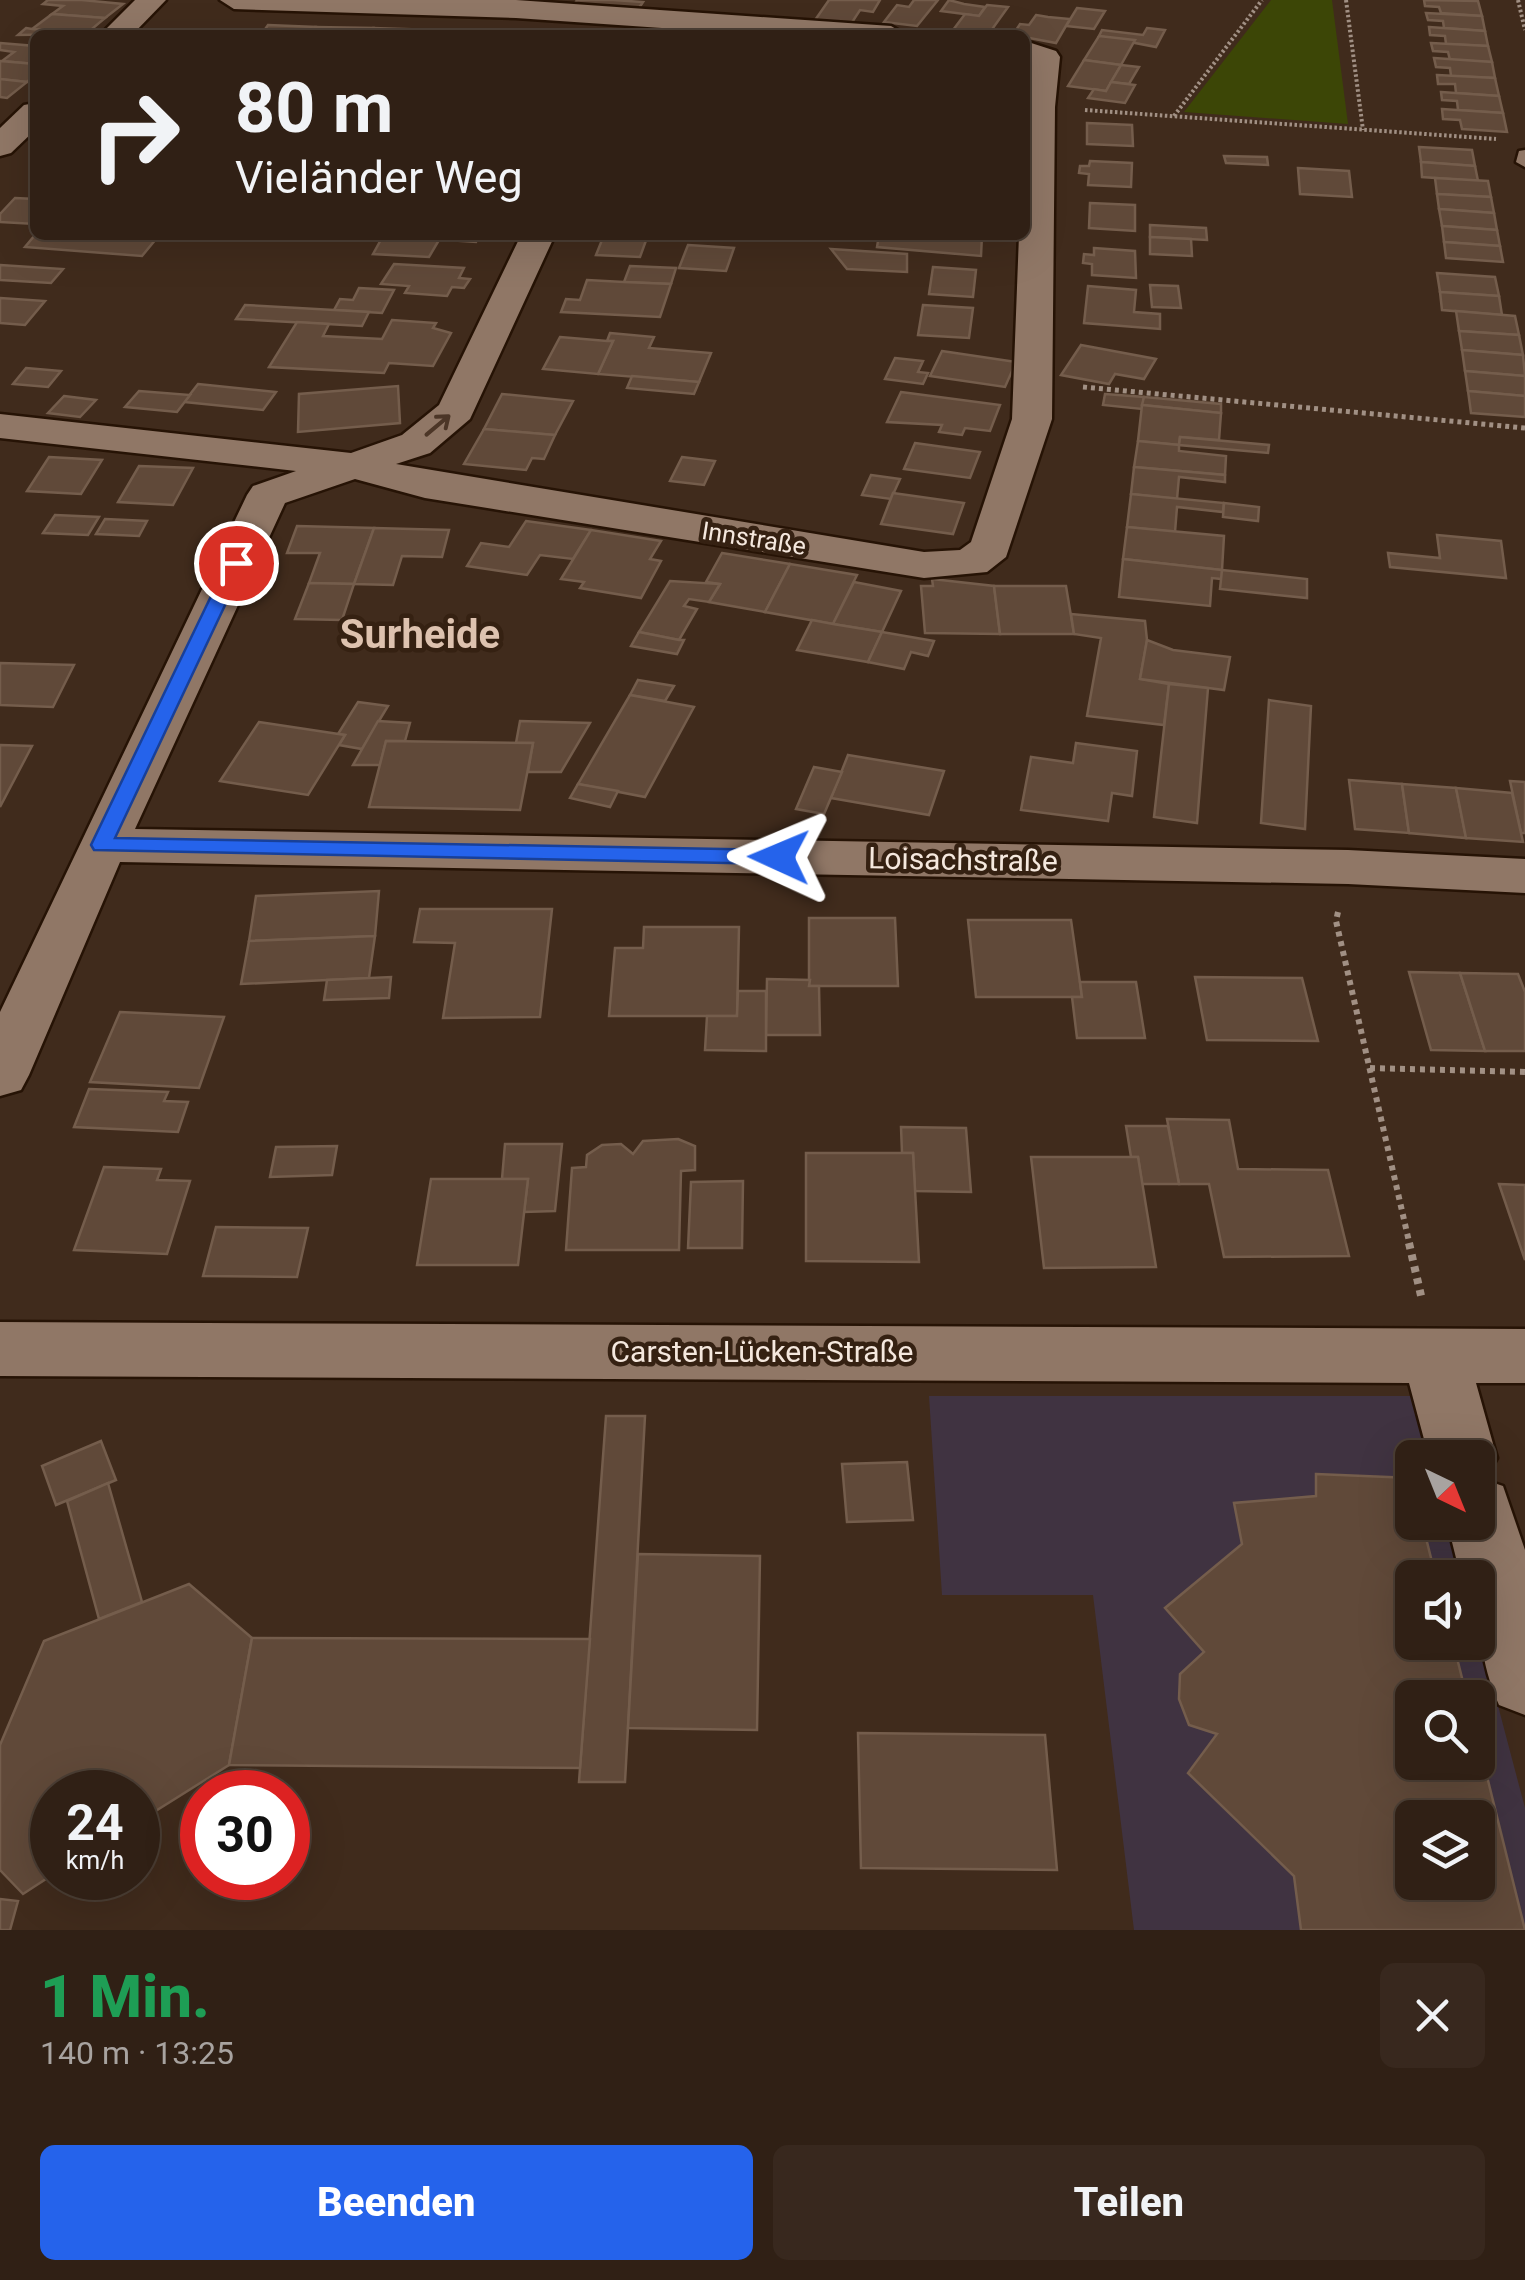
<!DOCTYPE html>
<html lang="de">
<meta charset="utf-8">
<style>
:root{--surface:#302015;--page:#38281e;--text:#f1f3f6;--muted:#a8a3a0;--line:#4b3e34;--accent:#2563eb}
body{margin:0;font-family:Roboto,sans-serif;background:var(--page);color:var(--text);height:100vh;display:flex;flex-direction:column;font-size:38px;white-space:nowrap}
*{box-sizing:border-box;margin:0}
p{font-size:32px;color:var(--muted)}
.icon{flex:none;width:55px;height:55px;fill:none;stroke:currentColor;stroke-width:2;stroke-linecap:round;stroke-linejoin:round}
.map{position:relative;height:1930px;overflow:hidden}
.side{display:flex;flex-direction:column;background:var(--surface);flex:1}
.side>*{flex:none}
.hud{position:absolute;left:30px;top:30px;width:1000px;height:210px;border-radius:15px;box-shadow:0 10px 40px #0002,0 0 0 2px var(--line);background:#302015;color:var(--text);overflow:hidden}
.needle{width:65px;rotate:137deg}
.fabs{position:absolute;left:1395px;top:1440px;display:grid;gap:20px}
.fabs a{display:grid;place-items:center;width:100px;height:100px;border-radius:15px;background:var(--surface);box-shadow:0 10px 40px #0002,0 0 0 2px var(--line);font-size:50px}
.speed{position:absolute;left:30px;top:1770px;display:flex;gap:20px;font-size:50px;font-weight:700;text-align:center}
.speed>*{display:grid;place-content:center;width:130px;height:130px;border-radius:50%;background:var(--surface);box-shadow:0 10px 40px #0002,0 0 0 2px var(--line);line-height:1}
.speed small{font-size:25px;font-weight:400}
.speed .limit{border:15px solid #d22;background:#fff;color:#111}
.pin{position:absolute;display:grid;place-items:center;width:85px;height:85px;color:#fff;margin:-42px;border:5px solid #fff;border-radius:50%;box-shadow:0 2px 10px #0007}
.me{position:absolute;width:110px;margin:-55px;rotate:271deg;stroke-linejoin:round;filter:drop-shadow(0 0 8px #0008)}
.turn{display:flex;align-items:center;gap:35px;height:210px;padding:0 40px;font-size:45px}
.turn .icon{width:130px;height:130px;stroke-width:2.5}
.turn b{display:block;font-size:70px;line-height:85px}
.round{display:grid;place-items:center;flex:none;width:105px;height:105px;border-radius:15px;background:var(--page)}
.summary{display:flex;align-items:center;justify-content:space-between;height:170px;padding:0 40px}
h1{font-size:60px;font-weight:800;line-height:75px;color:#1e9e55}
.primary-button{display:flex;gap:20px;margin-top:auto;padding:20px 40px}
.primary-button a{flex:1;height:115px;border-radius:15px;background:var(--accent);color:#fff;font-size:40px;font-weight:800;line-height:115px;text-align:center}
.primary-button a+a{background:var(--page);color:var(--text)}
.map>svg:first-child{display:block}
.education{fill:#403341;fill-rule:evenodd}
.green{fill:#3c4606}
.building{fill:#604939;stroke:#745d4c;stroke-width:2.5;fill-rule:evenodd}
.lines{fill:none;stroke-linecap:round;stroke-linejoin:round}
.service-casing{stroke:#261305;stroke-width:5}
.minor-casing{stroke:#261305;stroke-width:5}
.path-far3{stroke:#a19084;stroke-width:4;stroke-dasharray:2.5 2.5;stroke-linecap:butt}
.path-far2{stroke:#a19084;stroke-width:5;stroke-dasharray:4 4;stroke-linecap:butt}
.path-far1{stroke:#a19084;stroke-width:6;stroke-dasharray:5 5;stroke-linecap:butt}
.path{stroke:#a19084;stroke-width:8;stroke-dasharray:6 6;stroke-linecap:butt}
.service{fill:#907766;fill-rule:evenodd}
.minor{fill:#907766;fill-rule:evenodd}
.oneway{stroke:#4c3627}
.route{fill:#2563eb;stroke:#184099;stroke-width:2.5}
.labels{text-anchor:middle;stroke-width:9;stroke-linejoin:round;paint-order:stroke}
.far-street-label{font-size:25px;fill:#f5e8de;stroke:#352112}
.street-label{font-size:30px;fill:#f5e8de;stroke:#352112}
.district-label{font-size:40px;font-weight:bold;fill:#ddc2af;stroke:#352112}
</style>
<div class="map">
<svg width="1525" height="1930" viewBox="0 0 1525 1930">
<rect width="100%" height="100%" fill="#402b1c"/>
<path class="education" d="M929,1396h486l16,61 -19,1v64l37,1 14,54 -51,1v64h66v-12l47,178v122h-391l-41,-335h-151zM1412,1698h66v64h-66zM1412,1818h66v64h-66z"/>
<path class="green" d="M1271,0h61l16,124 -164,-12z"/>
<g class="building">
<path d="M48,0h34l41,4 -18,14 -53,-4 11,-8 -20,-2z"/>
<path d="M577,0h36l30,2 -6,9 -64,-4z"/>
<path d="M829,0h51l-7,12 -13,-2 -11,17 -36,-4z"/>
<path d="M914,0h24l-21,26 -33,-4 13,-17 12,2z"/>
<path d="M949,0l15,4 21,3 -6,9 -38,-5z"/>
<path d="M1424,0l54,1 4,15 -41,-3 -2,-6 -14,-1z"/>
<path d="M987,5l21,2 -20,28 -35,-5 12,-16 14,2z"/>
<path d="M1077,8l28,3 -11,18 -28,-3z"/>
<path d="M1426,13l56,3 3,15 -41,-3 -1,-7 -15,-1z"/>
<path d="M52,14l53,4 -19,16 -54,-5z"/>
<path d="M1036,15l12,2 22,2 -14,24 -43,-8 7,-11 9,1z"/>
<path d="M268,25l47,2 -6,8h-48z"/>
<path d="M315,27l58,1 -4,7h-60z"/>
<path d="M1429,27l56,4 3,15 -42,-2 -1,-8 -15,-1z"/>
<path d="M26,28l6,1 54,5 -68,1z"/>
<path d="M373,28l61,2 -2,5h-63z"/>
<path d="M1147,28l18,2 -9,17 -57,-11 3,-6 41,5z"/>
<path d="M434,30l58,1 -60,4z"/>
<path d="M1099,36l36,4 -14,25 -37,-5z"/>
<path d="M0,43l35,3v18l-33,-3 12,-9 -14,-2z"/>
<path d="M1431,43l57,3 4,16 -42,-2 -2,-8 -15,-1z"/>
<path d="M1434,58l58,4 3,16 -44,-2 -1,-8 -14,-1z"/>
<path d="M1084,60l37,5 -15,26 -38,-5z"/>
<path d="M0,61l35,3v11l-8,7 -27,-3z"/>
<path d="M1121,65l18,2 -10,17 -18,-2z"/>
<path d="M1437,75l58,3 4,18 -43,-3 -1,-9h-17z"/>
<path d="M0,79l27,3 -20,16 -7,-1z"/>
<path d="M1111,82l24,3 -10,18 -37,-5 6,-9 12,2z"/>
<path d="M1441,92l58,4 4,17 -45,-3 -1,-9 -15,-1z"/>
<path d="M1442,109l61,4 4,19 -45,-3 -2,-9 -17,-1z"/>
<path d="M1087,123l45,2 1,21 -46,-2z"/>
<path d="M1419,147l53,3 3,16 -54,-4z"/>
<path d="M1224,156l43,1 1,8 -42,-2z"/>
<path d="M1090,161l42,2 -1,24 -43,-2 1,-11 -10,-1 1,-7h9z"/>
<path d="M1421,162l54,4 3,15 -56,-4z"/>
<path d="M1298,168l51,3 3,26 -52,-3z"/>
<path d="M1435,178l53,3 3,16 -54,-3z"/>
<path d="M1437,194l54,3 3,16 -55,-4z"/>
<path d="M15,198l20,1v25l-35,-2v-8z"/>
<path d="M1090,203l45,2v26l-46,-3z"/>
<path d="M1439,209l55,4 3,17 -55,-4z"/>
<path d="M1150,225l56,3 1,12 -57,-3z"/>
<path d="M1442,226l55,4 3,16 -56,-4z"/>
<path d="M35,235h70l51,4 -14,17 -117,-9z"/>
<path d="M416,235h63l-3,7 -62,-4z"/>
<path d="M604,235h44l-8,22 -44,-2z"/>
<path d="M879,235h103l-1,21 -104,-9z"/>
<path d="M383,236l31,2 25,2 -10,17 -56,-3z"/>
<path d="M1150,237l41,2 1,17 -42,-2z"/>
<path d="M1444,242l56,4 3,16 -57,-4z"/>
<path d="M688,245l46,3 -8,23 -47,-3z"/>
<path d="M1094,248l41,3 1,27 -44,-3v-11l-9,-1 1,-9 10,1z"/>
<path d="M831,249l76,5v18l-60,-3z"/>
<path d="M394,264l70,4 -5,10 11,1 -6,9 -12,-1 -5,9 -42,-3 4,-7 -28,-2z"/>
<path d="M0,265l63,4 -12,14 -51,-3z"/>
<path d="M630,266l46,2 -5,16 -47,-2z"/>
<path d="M933,267l43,3 -3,27 -44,-3z"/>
<path d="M1437,273l58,4 4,19 -59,-4z"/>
<path d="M587,280l37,2 47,2 -11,33 -99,-5 5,-13 14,1z"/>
<path d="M1150,285l28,1 3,22 -29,-1z"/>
<path d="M1088,286l48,4 -2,22 26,2v15l-76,-6z"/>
<path d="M359,288l35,2 -12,23 -48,-3 6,-11 13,1z"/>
<path d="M1440,292l59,4 3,19 -60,-5z"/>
<path d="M0,298l45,3 -20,24 -25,-2z"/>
<path d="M245,305l89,5 35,2 -7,14 -126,-7z"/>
<path d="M923,305l50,3 -4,30 -51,-3z"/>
<path d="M1456,311l59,5 4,19 -60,-4z"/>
<path d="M392,320l44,3 -3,5 18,5 -18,33 -44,-3 -5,10 -115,-6 28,-45 32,2 -6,12 59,3z"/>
<path d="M1459,331l60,4 4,20 -61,-5z"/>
<path d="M610,333l44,4 -5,11 62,5 -12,29 -101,-8 15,-33h-6z"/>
<path d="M560,337l47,4h6l-15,33 -55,-5z"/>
<path d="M1081,345l75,14 -12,20 -29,-5 -6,10 -48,-9z"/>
<path d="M1462,350l61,5 2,21 -60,-5z"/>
<path d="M942,351l74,11 -11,25 -75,-11z"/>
<path d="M895,358l28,3 -5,11 10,1 -5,11 -38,-5z"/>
<path d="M26,368l35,3 -13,16 -35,-3z"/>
<path d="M1465,371l60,5v20l-57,-5z"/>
<path d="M632,376l67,6 -5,12 -67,-6z"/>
<path d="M198,384l78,8 -13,18 -79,-8z"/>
<path d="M398,386l2,37 -102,9 1,-38z"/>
<path d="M139,391l51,4 -13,17 -52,-5z"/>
<path d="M1468,391l57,5v21l-54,-4z"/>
<path d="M901,392l99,13 -10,26 -25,-3 -3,7 -23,-3 3,-7 -55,-3z"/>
<path d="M502,394l71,7 -18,34 -71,-6z"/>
<path d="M1105,394l39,3 -2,12 -39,-4z"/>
<path d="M64,396l32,4 -16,17 -32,-4z"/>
<path d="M1144,397l77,7v9l-79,-8z"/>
<path d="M1142,405l79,8 -2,27 -39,-3 -1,8 -41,-4z"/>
<path d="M484,429l71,6 -11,24 -12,-1 -6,12 -62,-6z"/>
<path d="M1180,437l89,8 -1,8 -89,-8z"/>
<path d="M1138,441l41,4v6l47,5 -1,19 -91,-8z"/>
<path d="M915,443l65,9 -10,26 -66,-9z"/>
<path d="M49,457l53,3 -21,34 -54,-3z"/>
<path d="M682,457l33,4 -11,24 -34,-4z"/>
<path d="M139,466l54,2 -20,37 -55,-3z"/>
<path d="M1134,467l91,8v7l-46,-5 -2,22 -46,-5z"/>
<path d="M871,475l29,4 -9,20 -29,-4z"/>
<path d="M893,493l71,10 -11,31 -72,-10z"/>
<path d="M1131,494l93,9 -1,9 -46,-5 -2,25 -48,-5z"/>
<path d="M1224,503l35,4 -1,14 -35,-4z"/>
<path d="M55,515l44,2 -11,18 -45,-2z"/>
<path d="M105,519l42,2 -8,15 -43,-2z"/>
<path d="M526,521l65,9 -18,29 -33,-4 -13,20 -60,-9 14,-23 28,4z"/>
<path d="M297,526l77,2 -20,56 -45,-1 11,-30h-33z"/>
<path d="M1127,527l97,9 -2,34 -99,-11z"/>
<path d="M374,528l75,2 -7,27 -40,-1 -9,29 -39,-1z"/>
<path d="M591,530l70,11 -11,18 11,2 -20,37 -61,-10 4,-6 -23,-3z"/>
<path d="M1437,535l64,6 5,37 -116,-11 -2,-14 52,5z"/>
<path d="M722,553l68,11 -25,48 -56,-10 11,-18 -14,-2z"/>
<path d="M1123,559l99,11v9l-10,-1 -2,28 -91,-9z"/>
<path d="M790,564l67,11 -24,49 -68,-12z"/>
<path d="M1222,570l85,9v19l-87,-9z"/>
<path d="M932,579l62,7 6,48 -75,-1 -4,-47h12z"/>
<path d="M670,581l50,3 -11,18 -20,-3 -5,7 13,3 -18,31 -40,-8z"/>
<path d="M854,582l47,9 -19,41 -49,-8z"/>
<path d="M309,583l45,1 -12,36 -47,-1z"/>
<path d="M994,586h72l8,48h-74z"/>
<path d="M1071,614l74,7 2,19 -7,39 29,5 -5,41 -77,-9 14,-78 -27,-4z"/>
<path d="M812,620l21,4 49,8 -14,30 -71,-12z"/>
<path d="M639,632l40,8h5l-7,14 -46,-8z"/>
<path d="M882,632l52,9 -6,15 -17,-4 -7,17 -36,-7z"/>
<path d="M1147,640l26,10 57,7 -6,33 -84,-11z"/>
<path d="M0,663l74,2 -21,42 -53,-2z"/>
<path d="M638,680l36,6 -9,15 -35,-6z"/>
<path d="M1169,684l39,4 -11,135 -43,-6z"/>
<path d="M630,695l64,12 -49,90 -67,-13z"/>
<path d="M1269,700l42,6 -6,123 -44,-6z"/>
<path d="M358,702l30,4 -26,43 -23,-4 6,-10 -7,-1z"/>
<path d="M378,721l32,2 -5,18h-19l-6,24h-27z"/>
<path d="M520,721l70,2 -29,49h-33l5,-29h-17z"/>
<path d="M259,722l86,13 -37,60 -88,-14z"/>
<path d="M386,741l147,2 -13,67 -151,-3z"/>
<path d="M1076,743l61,8 -5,45 -20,-3 -4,28 -87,-11 10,-53 42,6z"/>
<path d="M0,745l32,1 -32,61z"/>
<path d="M848,755l96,16 -15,44 -98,-17z"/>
<path d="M814,767l28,5 -18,42 -28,-5z"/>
<path d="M1349,780l53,4 7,49 -54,-4z"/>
<path d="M1510,781l15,1v51h-4z"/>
<path d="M578,784l40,7 -8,16 -40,-9z"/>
<path d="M1402,784l54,4 10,50 -57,-5z"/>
<path d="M1456,788l56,5 11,49 -57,-4z"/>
<path d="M379,891l-4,45 -126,5 7,-45z"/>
<path d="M420,909h132l-12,108 -97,1 12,-75 -41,-1z"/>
<path d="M809,918h86l3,68h-89z"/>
<path d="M968,920h103l11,77h-106z"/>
<path d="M644,927h95l-2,89h-128l6,-68h28z"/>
<path d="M375,936l-6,42 -128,6 8,-43z"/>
<path d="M1409,972l51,1 25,78 -54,-1z"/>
<path d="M1460,973l58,1 7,18v59h-40z"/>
<path d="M391,977l-2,21 -65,2 3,-20z"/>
<path d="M1195,977l107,1 16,63 -111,-1z"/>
<path d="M767,979l43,1 -1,6h10l1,49h-54z"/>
<path d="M1080,982h56l9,56h-68l-5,-41h10z"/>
<path d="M738,991h28v60l-61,-1 2,-34h30z"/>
<path d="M120,1012l104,5 -25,71 -109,-6z"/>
<path d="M89,1089l79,3 -4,9 24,1 -10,30 -104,-5z"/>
<path d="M1167,1119l62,1 9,49 90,1 21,86 -125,1 -15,-73h-30z"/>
<path d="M1126,1126h42l11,58h-37l-4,-27h-7z"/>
<path d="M901,1127l65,1 5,64 -56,-1 -2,-38h-11z"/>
<path d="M678,1139l17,7v24l-14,1 -2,79h-113l6,-82 14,-1 1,-12 15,-10 19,-1 12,10 10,-13z"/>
<path d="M505,1144h57l-7,67 -31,1 4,-33h-26z"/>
<path d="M337,1146l-5,29 -62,2 6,-30z"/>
<path d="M806,1153h107l6,109 -113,-1z"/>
<path d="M1031,1157h107l18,110 -112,1z"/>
<path d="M104,1167l57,2 -4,11 33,1 -23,73 -93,-4z"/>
<path d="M431,1179h97l-10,86h-101z"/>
<path d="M743,1181l-1,67h-54l3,-66z"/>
<path d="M1499,1184l26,1v75z"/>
<path d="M216,1227l92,1 -11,49 -94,-1z"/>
<path d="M606,1416h39l-20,366h-46z"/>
<path d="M101,1441l15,39 -60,25 -14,-39z"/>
<path d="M907,1462l6,58 -66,2 -5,-58z"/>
<path d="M1316,1474l95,4 1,44h10l14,56h-24v64h41l14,56h-55v64h66v-22l47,190h-224l-7,-54 -106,-103 29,-39 -28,-9 -10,-26 1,-25 24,-22 -39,-44 77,-64 -8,-41 82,-7zM1412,1818h66v64h-66z"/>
<path d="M108,1483l34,119 -43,17 -32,-118z"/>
<path d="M638,1554l122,2 -3,174 -129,-2z"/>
<path d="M189,1584l63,54 -23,127 -91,57v-30h-86v83l-29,19 -23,-24v-125l44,-104z"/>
<path d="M252,1638l338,1 -10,129 -351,-3z"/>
<path d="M858,1733l187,2 12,135 -196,-2z"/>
<path d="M0,1899l18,2 -8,29h-10z"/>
</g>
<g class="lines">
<g class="service-casing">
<path id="service" d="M1525,150v17l-9,-5 3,-11z"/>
</g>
<g class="minor-casing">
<g id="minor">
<path d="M135,0h31l-34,35h-32z"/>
<path d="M220,0h296l375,26 15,9h-141l-249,-17 -282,-9z"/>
<path d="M1025,41l31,10 4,6 -5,50 -3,312 -46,138 -19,15 -63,6 -499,-80 -70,-19 -70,24 -150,326 1213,21 177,9v34l-177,-9 -1228,-22 -91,213 -8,15 -21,6v-84l247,-517 6,-9 43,-15 -296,-33v-24l351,39 51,-18 37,-30 82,-170h34l-85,184 -40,34 -34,11 528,88 36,-2 11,-8 41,-123 7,-184h6v-141l4,-32 -4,-2z"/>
<path d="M35,103v27l-24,23 -11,3v-28l24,-23z"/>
<path d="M0,1322l1525,7v54h-49l21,75 -12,22 18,6 22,64v165l-26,-10c-19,-43 -21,-81 -21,-127h-17l-14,-56h31v-64h-49l-20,-75 -1409,-7z"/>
</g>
</g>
<g class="path-far3">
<path d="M1346,0l17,130"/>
<path d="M1518,0l7,30"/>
<path d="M1085,110l411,29"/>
<path d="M1174,116l88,-116"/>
</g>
<path class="path-far2" d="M1083,387l442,41"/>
<g class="path-far1">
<path d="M1338,912l-2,9 74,325"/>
<path d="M1370,1068l155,4"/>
</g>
<path class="path" d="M1409,1243l13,57"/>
<use href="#service" class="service"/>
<use href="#minor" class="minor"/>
</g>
<defs><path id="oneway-shaft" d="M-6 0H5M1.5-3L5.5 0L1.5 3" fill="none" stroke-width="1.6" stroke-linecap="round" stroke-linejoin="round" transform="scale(2.5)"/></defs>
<use class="oneway" href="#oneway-shaft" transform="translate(438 425) rotate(-40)"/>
<path class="route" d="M236,557l9,6 -130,275 664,12 11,7 -11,7 -685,-14 -3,-5 136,-282z"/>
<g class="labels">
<g class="far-street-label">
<text transform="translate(754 538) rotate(9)" y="9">Innstraße</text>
</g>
<g class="street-label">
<text transform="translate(963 860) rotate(1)" y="10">Loisachstraße</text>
<text x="762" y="1362">Carsten-Lücken-Straße</text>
</g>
<g class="district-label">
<text x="420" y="648">Surheide</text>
</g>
</g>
</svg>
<div class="fabs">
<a><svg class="needle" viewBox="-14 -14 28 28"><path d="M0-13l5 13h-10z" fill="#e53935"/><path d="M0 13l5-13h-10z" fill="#a8a3a0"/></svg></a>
<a><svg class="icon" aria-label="sound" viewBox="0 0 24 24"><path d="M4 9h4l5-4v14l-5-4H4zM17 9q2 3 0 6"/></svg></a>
<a><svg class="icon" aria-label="search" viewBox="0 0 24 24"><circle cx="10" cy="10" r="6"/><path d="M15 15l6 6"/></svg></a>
<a><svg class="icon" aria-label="layers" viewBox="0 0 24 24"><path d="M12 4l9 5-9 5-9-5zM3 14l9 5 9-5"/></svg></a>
</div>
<div class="speed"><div>24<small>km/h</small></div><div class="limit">30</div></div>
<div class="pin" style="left:236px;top:563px;background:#d93025"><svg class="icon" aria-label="arrive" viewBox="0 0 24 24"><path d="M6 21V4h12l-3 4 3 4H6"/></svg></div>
<svg class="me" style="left:779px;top:857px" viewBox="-20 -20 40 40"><path d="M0-17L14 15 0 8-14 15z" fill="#2563eb" stroke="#fff" stroke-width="4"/></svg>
<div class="hud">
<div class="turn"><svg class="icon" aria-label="right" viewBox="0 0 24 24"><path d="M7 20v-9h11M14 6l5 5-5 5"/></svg><div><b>80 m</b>Vieländer Weg</div></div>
</div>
</div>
<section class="side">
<div class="summary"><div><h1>1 Min.</h1><p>140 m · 13:25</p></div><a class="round"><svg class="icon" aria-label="close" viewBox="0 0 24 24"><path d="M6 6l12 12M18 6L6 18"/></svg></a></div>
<div class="primary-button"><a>Beenden</a><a>Teilen</a></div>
</section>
